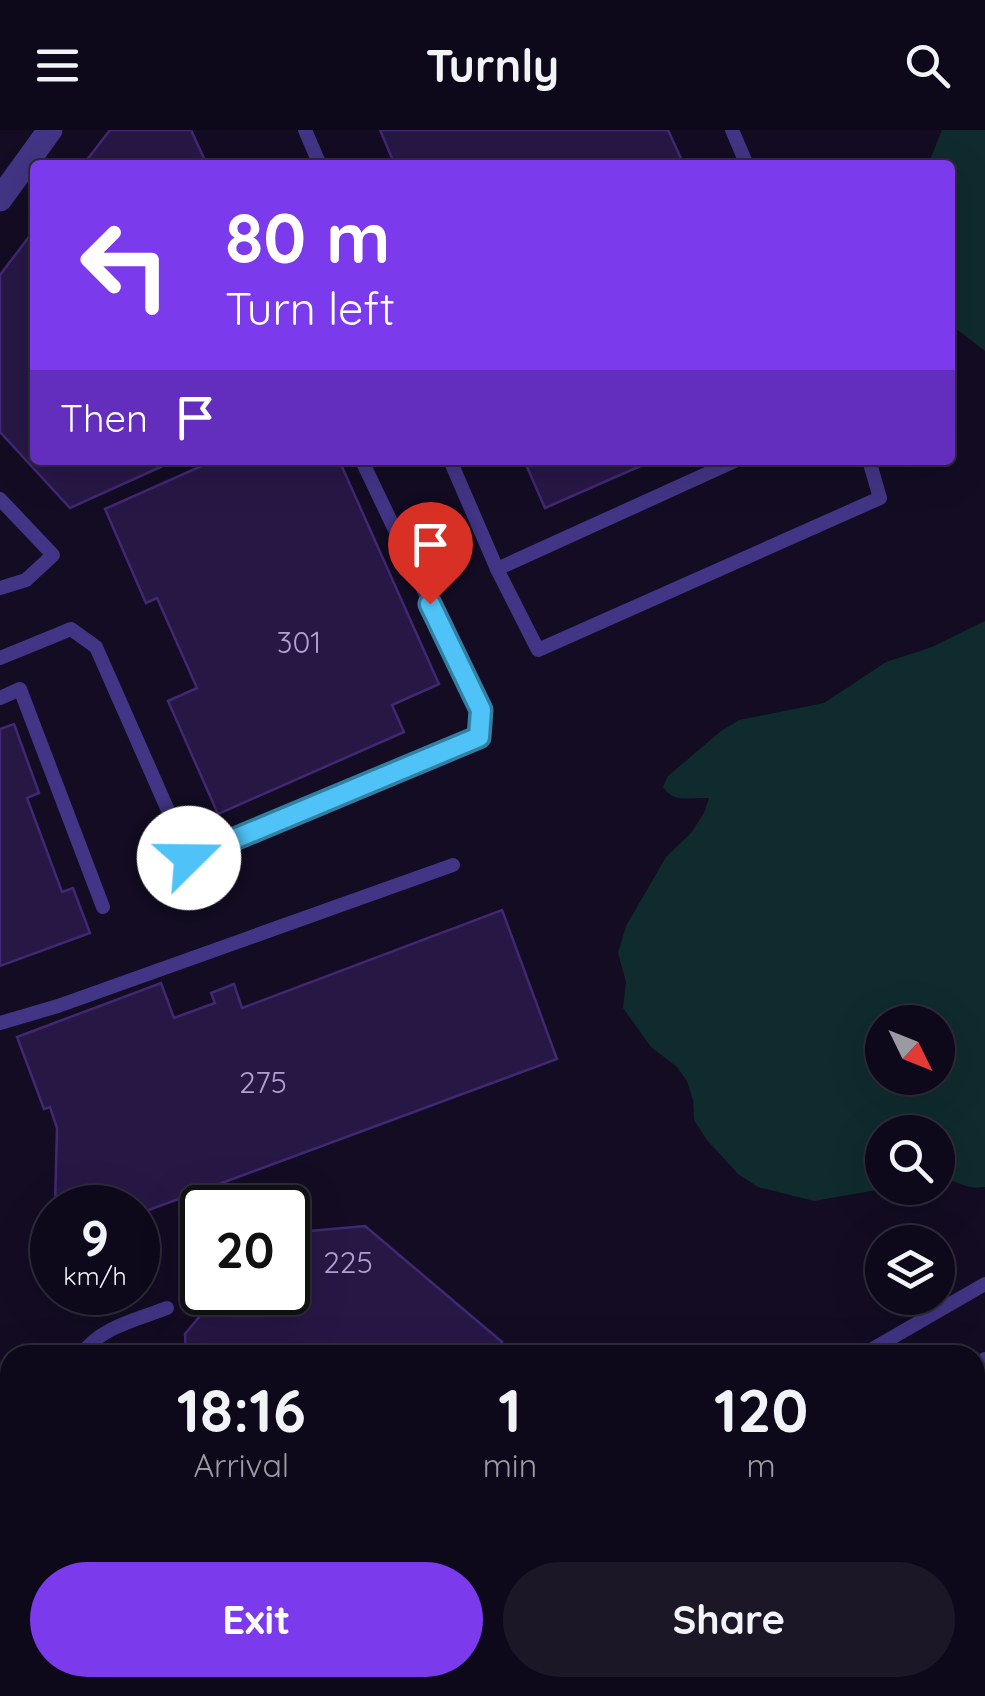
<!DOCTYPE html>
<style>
:root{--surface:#0e091a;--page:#1c1727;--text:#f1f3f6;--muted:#9b9aa2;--line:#2e2a39;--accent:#7c3aed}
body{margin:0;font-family:Quicksand,sans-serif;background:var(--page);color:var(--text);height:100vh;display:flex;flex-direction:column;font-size:38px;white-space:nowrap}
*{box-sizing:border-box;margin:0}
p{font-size:32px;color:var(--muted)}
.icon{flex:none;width:55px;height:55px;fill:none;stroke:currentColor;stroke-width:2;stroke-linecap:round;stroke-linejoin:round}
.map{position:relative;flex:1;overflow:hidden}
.drawer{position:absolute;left:0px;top:1215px;width:985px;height:352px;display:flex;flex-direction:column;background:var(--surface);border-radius:30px 30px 0 0;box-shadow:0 10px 40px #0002,0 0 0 2px var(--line)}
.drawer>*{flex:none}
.guide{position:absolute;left:30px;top:30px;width:925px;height:305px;border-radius:10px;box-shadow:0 10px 40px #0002,0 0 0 2px var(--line);background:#7c3aed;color:#fff;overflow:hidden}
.needle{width:65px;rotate:133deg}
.tools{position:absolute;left:865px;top:875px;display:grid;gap:20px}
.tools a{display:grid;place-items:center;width:90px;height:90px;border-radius:50%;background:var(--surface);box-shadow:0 10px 40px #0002,0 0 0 2px var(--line);font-size:50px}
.speed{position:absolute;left:30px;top:1055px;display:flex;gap:20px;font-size:50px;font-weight:700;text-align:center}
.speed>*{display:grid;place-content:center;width:130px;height:130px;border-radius:50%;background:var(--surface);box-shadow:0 10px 40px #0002,0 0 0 2px var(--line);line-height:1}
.speed small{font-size:25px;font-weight:400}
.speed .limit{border:5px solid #111;border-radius:15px;background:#fff;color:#111}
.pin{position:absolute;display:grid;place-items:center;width:85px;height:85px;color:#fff;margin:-102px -42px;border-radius:50% 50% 50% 0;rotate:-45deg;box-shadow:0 0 10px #0007}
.pin .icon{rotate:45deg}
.me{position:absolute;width:110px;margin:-55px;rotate:68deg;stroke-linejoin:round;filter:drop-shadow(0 0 8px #0008)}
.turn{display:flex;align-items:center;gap:35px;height:210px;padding:0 30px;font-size:45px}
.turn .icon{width:130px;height:130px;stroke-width:2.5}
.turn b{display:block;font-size:70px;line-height:85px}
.then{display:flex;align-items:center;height:95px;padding:0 30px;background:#0003;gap:20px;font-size:38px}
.eta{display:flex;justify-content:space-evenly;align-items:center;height:170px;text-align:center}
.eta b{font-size:60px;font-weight:700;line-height:70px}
.action{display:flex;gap:20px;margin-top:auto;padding:20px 30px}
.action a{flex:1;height:115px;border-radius:60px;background:var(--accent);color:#fff;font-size:40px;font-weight:700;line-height:115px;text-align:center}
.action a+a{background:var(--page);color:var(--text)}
header{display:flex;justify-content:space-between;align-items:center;height:130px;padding:0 30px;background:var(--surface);font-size:45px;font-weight:700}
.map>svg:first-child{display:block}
.green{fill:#0f2b2e;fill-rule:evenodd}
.building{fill:#271745;stroke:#412873;stroke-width:2.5}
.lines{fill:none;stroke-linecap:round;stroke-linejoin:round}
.lane{stroke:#423585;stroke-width:14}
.street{stroke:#423585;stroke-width:25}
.secondary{stroke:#7e66ff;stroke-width:25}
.route-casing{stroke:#337fa1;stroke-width:25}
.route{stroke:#4fc3f7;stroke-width:18}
.labels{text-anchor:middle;stroke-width:10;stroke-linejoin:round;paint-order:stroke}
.number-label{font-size:30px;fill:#aea1d0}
</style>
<header><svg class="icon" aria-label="menu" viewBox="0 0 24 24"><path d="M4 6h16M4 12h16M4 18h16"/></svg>Turnly<svg class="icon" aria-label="search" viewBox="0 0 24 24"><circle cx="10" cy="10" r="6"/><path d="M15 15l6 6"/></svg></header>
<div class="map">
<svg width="985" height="1566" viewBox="0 0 985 1566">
<rect width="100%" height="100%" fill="#130c23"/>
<g class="green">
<path d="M942,0h43v221l-35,-27v-159h-22z"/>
<path d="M985,491v566c-24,3 -27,-9 -47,-8v-47h-56v56h6l-74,13 -56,-14 -20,-13 -31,-34 -13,-20 -1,-20 -6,-19 -10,-14 -26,-20 -28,-39 3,-26 -8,-29 8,-27 40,-69 25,-24 13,-20 5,-15c-17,-1 -35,6 -46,-11l5,-11 53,-45 18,-11 85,-17 62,-41 46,-15zM882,892h56v56h-56z"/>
</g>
<g class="building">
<path d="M110,0h81l16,35h-124z"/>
<path d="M380,0h288l16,35h-289z"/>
<path d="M35,99v231h141l-106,48 -70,-76v-157z"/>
<path d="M215,330h124l100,224 -47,21 12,27 -186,82 -50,-113 29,-13 -40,-90 -11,5 -41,-94z"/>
<path d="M524,330h130l-109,48z"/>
<path d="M14,594l25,69 -12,5 35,94 11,-4 17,45 -90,33v-237z"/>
<path d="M502,780l55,149 -419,155v-6h-83l2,-80 -7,-21 -6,2 -27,-72 144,-54 13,35 41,-15 -4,-10 23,-9 8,24z"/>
<path d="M365,1096l137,116 -11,13h-305l-1,-21 35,-42h68v-59z"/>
<path d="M537,1558h193l-7,8h-193z"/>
</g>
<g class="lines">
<g class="lane">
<path d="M305,0l15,35"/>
<path d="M732,0l15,35"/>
<path d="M450,330l47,109 41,81 342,-152 -11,-38"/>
<path d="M0,369l53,56 -27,25 -26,8"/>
<path d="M497,439l240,-109"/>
<path d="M0,528l71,-29 25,18 93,211 290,-121 2,-27 -118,-247"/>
<path d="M0,568l20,-9 83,218"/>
<path d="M0,893l58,-17 395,-141"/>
<path d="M81,1225c19,-28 55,-35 86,-47"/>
<path d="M862,1225l123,-71"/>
<path d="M975,1236l10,-7"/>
<path d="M975,1463l10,14"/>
<path d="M0,1531l10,-12"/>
<path d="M333,1558l10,8"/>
<path d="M959,1558l7,8"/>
<path d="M474,1566l7,-8"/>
<path d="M979,1566l6,-6"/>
</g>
<path class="street" d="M0,69l50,-69"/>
<g class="secondary">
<path d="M0,1390l10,18"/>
<path d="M151,1558l10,8"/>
</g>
</g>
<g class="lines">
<g class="route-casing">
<path id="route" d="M189,728l290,-121 2,-27 -51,-106"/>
</g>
<use href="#route" class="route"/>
</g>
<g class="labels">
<g class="number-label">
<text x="299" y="523">301</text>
<text x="263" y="963">275</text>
<text x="348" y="1143">225</text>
</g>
</g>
</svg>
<div class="tools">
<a><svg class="needle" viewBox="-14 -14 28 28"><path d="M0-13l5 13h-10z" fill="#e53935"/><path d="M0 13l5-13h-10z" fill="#9b9aa2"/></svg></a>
<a><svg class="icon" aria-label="search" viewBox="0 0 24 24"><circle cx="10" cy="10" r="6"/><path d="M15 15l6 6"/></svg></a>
<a><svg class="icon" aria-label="layers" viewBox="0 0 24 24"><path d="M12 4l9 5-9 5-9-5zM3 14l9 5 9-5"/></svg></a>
</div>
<div class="speed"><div>9<small>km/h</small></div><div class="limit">20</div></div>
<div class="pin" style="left:430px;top:474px;background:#d93025"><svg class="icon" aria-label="arrive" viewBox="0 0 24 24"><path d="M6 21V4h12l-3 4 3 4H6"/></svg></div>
<svg class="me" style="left:189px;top:728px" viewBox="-20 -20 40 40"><circle r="19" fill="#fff"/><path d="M0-13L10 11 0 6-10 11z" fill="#4fc3f7"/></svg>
<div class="guide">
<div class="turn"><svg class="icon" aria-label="left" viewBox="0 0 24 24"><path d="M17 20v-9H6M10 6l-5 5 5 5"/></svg><div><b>80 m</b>Turn left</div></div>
<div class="then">Then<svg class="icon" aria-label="arrive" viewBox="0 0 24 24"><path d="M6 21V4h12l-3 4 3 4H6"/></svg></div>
</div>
<section class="drawer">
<div class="eta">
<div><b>18:16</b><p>Arrival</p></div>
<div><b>1</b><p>min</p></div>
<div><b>120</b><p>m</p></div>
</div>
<div class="action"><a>Exit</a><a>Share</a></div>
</section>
</div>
